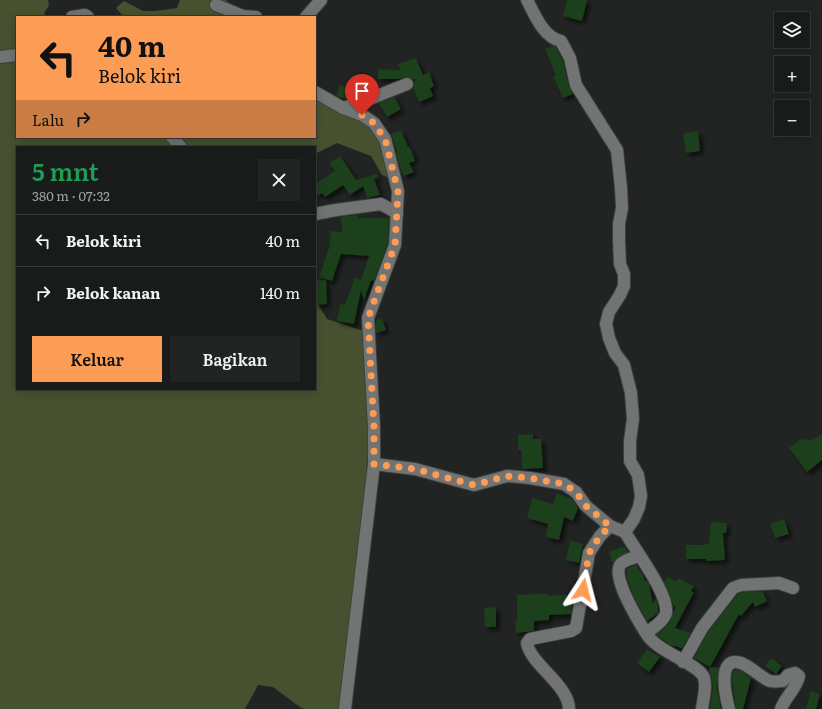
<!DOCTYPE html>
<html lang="id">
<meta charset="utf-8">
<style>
:root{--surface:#191b1a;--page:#222423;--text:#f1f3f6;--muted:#9fa1a2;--line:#373939;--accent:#fd9d55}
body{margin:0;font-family:Literata,serif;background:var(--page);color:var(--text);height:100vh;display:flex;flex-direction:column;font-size:15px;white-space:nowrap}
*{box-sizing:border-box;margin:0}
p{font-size:13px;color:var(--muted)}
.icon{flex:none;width:22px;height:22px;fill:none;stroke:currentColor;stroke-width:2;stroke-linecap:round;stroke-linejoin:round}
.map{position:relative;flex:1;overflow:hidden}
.sheet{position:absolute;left:16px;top:146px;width:300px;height:244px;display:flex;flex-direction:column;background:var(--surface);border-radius:0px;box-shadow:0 2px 10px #0003,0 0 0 1px var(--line)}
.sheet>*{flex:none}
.guide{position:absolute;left:16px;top:16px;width:300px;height:122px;border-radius:0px;box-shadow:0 2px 10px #0003,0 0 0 1px var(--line);background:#fd9d55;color:#111;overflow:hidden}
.tools{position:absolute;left:774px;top:12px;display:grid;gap:8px}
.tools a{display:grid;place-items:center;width:36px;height:36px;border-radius:0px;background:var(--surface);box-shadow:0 2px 10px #0003,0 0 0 1px var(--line);font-size:20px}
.pin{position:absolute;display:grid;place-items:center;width:34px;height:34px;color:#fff;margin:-41px -17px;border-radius:50% 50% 50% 0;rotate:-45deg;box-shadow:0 0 4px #0007}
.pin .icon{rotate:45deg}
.me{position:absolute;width:44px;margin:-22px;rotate:9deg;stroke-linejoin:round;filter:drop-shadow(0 0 3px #0008)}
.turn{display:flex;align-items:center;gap:14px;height:84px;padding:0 16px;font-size:18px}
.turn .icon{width:52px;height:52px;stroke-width:2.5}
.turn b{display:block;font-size:28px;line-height:34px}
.then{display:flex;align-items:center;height:38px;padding:0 16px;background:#0003;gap:8px;font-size:15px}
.round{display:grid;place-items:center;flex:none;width:42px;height:42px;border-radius:0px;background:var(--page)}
.headline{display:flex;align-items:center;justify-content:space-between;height:68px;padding:0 16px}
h1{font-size:24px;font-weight:600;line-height:30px;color:#1e9e55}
.primary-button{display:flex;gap:8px;margin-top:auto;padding:8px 16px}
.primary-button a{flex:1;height:46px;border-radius:0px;background:var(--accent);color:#111;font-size:16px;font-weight:600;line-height:46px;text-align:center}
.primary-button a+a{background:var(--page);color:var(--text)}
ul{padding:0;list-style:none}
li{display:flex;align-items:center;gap:12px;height:52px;padding:0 16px;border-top:1px solid var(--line)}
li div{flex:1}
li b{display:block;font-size:15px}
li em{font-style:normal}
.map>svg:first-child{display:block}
.green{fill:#48512f}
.building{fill:#1b3f1a;filter:url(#shadow)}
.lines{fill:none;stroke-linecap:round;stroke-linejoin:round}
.minor-casing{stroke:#3e403f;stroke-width:14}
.minor{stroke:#717472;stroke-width:12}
.route{stroke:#fd9d55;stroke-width:7;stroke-dasharray:0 12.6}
</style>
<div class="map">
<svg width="822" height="709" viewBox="0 0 822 709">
<defs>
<filter id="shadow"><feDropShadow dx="3.5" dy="3.5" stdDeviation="2" flood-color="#0009"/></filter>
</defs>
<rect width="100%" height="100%" fill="#212423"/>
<g class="green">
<path d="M0,0h48l1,6 -5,7 2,4h-29v120h298v-43l55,31 10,19 8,27 -1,6 -5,-2 -11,-19 -34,-13 -22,11v-7h-298v242h298v-90l12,20 37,12 4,103 -2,48 -23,217 -5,10h-33l-5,-2 -27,-20 -15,-2 -13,24h-245z"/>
<path d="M180,0h46l12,10 11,7h-125l-8,-9 8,-7 19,10h12l22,-3z"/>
</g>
<g class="building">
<path d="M567,0h20l-5,21 -19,-5z"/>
<path d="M552,46l4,1 7,14 6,26 4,7 -10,4 -10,-21 3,-1 -11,-27z"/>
<path d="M416,58l7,17 6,-3 5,14 -4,2 3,8 -14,6 -6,-14 1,-3v-4l2,-1 -3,-1 -5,-2 -10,2h-20v-10l23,1 -3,-6z"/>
<path d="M340,85l14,4 -3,8 -6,2 -9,-3z"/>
<path d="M394,97l7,12 -14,8 -8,-14z"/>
<path d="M401,130l7,17h2l5,14 -6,2 5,9 -10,4 -4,-9 -4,-15 1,-1 -6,-17z"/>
<path d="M698,131l2,20 -14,2 -3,-20z"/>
<path d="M340,156l16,24 21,-6 1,3 -4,2 6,16 -13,3 -4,-12 -13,9 -7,-10 -18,12 -3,-4 -4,3 -3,-5v-7l20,-13 -6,-8z"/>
<path d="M358,215l1,3h30l-1,25 -14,38 -2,-1 -2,3 -6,17 -3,-10 -7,34 -17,-3 3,-17 5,1 10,-28 6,3 8,-24 -28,-2 -9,27 -13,-4 10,-29 2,-17 11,1 -1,-15z"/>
<path d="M326,280l1,24 -12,1v-24z"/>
<path d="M382,318l4,12 -10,3v-13z"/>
<path d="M533,434v5h8l2,29 -21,1 -1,-19h-3v-15z"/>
<path d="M822,434v26l-15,12 -18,-24 13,-10 2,2 3,-2 2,3z"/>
<path d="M557,493l15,6 6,9 -5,13 -9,-4 -5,23 -13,-3 2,-13 -21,-6 5,-20 21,6z"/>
<path d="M784,519l5,15 -14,4 -5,-14z"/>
<path d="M711,522l16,1 -1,10h-3l2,27 -19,1v-2h-20v-14h19v-1h4z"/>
<path d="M570,541l13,3 -4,19 -13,-3z"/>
<path d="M618,546l3,2 4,-1 3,5 -9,4 -7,7 -3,-12 10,-2z"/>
<path d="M636,565l7,10 2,6h2l2,3 4,20 3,-6 2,8v6l-1,2 -10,7 -13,-24 -7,-19v-9z"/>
<path d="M667,577l9,4 2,-3 16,8 -3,5 3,1 -19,36 16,5 -9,15 -12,-3 -13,-10 12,-12 7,-16 -3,-3 -9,-22z"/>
<path d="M762,591l5,10 -12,6 -2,-5 -12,14 -2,-2 -29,53 -16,-9 14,-26 30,-38 6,-2z"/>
<path d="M539,594h10v2l25,-2 -3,20 -22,1v5l-15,1v10l-18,2 -1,-13 2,1v-26z"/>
<path d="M496,607v20h-11l-1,-19z"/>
<path d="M647,649l13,8 -11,15 -12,-9 7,-10 1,1z"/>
<path d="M771,658l11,8 -6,8 -11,-8z"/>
<path d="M710,667l9,1 -2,20 4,21h-11l3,-23 -2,-10 -2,-4z"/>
<path d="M735,670l6,1 10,7 -8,31h-7l-4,-30 1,-6z"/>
<path d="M811,691l9,3 -4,15h-10z"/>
</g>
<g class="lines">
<g class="minor-casing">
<g id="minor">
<path d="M527,0c8,15 16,37 34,41l9,17 6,27 41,65 4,38 1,20 -3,16v16l1,24 4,10v12l-4,9 -11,17 -3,12 3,14 6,15 9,12 7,28 2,26 -3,22v20l8,14 3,21 -2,11 -5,12 -9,13c10,18 44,62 41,81 -2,8 -14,16 -20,20 10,19 54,31 58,45 3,9 -1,22 -2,31"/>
<path d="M216,5l27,11 13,1"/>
<path d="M72,17l13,-2 3,2"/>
<path d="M306,17l15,-17"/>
<path d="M0,57l17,-2"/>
<path d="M315,92l28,16 19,7 12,8 11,16 13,52 -3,54 -27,73 6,109v37l-29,245"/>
<path d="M343,108l29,-10 35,-14"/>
<path d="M172,137l9,10"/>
<path d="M315,214l21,-4 45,-6 16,9"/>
<path d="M374,464l41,5 59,16 33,-9 23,2 34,6 12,8 10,14 24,20"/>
<path d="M639,556c-5,2 -16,4 -19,9 -8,13 19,57 26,68"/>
<path d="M683,662l19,-34 31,-40 8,-3 38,-2 14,5"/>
<path d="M569,709c0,-24 -39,-45 -42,-66l3,-4 41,-8 5,-3 13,-75 11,-17 10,-10 15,6"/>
<path d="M729,709c-3,-11 -13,-54 12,-46 9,3 22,16 29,18 4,1 9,0 13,0l5,-6 7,-2 4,3c-2,12 -14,21 -18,33"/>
</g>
</g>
<use href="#minor" class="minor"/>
</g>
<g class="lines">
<path class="route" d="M362,115l12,8 11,16 13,52 -3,54 -27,73 6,110v36l41,5 59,16 33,-9 23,2 34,6 12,8 10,14 24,20 -10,10 -11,17 -6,37"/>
</g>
</svg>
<div class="tools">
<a><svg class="icon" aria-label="layers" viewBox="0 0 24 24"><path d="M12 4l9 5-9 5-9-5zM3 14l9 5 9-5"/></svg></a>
<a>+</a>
<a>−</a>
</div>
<div class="pin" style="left:362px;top:115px;background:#d93025"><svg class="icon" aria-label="arrive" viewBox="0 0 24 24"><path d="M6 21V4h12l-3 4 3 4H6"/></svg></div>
<svg class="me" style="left:583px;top:590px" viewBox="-20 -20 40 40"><path d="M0-17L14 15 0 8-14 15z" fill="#fd9d55" stroke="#fff" stroke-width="4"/></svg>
<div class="guide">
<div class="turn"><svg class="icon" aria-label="left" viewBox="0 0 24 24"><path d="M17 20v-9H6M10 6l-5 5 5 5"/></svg><div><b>40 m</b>Belok kiri</div></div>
<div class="then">Lalu<svg class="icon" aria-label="right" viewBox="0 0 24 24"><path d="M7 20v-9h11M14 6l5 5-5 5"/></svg></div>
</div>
<section class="sheet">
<div class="headline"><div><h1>5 mnt</h1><p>380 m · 07:32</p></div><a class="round"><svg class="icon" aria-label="close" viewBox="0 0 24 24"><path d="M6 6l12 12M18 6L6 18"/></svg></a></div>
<ul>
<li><svg class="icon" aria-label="left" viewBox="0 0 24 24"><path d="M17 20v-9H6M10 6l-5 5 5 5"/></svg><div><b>Belok kiri</b></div><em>40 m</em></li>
<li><svg class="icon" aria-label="right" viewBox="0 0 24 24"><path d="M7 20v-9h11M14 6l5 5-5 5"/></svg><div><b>Belok kanan</b></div><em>140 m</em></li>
</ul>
<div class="primary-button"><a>Keluar</a><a>Bagikan</a></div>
</section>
</div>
